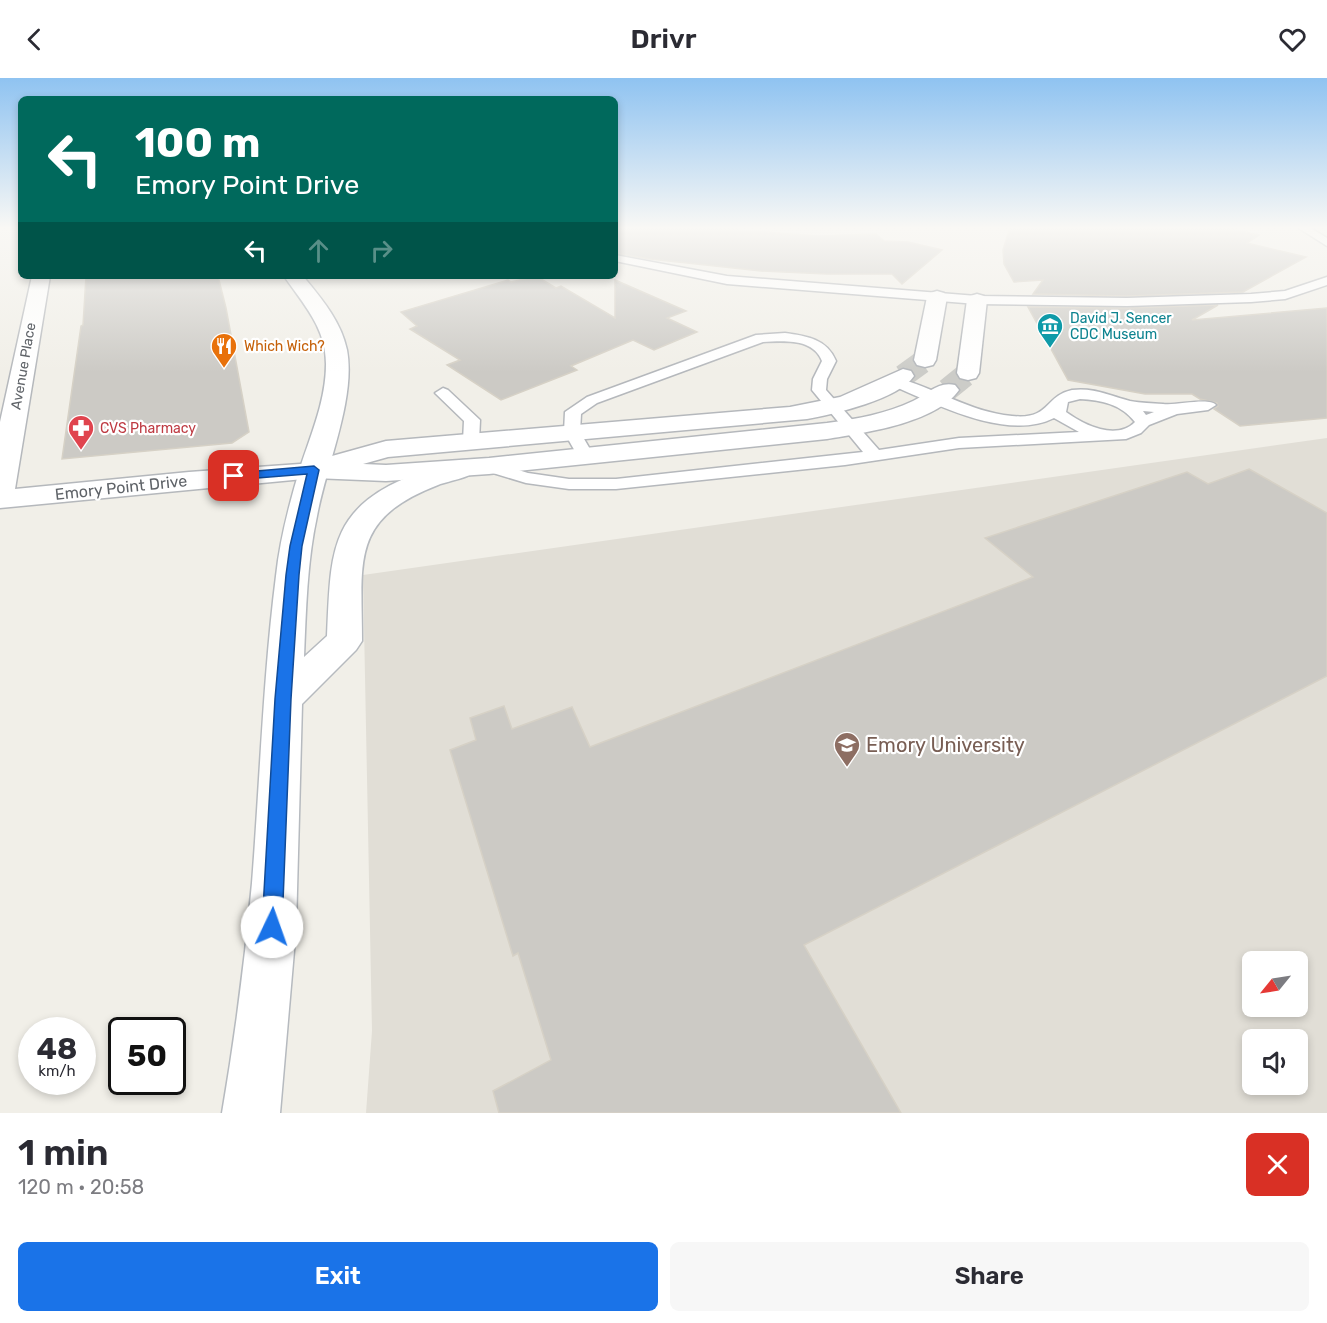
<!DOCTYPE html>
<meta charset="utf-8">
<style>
:root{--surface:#fff;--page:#f7f7f7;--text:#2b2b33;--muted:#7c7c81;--accent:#1a73e8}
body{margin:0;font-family:Rubik,sans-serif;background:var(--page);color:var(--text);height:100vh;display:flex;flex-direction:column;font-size:22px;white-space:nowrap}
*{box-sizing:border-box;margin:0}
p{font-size:20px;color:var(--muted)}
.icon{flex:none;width:33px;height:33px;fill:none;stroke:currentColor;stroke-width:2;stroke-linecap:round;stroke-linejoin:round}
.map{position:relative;height:1035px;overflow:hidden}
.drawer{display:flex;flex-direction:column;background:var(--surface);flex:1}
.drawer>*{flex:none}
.banner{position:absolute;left:18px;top:18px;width:600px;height:183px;border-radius:9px;box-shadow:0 3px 9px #0003;background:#00695c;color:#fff;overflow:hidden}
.needle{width:39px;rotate:240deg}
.tools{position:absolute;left:1242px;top:873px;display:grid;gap:12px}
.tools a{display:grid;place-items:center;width:66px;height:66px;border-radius:9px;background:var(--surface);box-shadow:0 3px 9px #0003;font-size:30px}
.speed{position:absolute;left:18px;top:939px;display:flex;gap:12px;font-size:30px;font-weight:700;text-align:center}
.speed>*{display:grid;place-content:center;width:78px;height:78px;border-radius:50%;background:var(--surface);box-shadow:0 3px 9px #0003;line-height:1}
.speed small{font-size:15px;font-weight:400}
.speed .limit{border:3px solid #111;border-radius:9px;background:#fff;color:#111}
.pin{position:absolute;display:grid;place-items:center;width:51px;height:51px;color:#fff;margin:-26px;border-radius:12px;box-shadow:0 3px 9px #0006}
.me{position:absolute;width:66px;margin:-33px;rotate:3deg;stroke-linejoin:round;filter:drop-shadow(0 0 4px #0008)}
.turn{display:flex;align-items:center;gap:21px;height:126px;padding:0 18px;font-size:27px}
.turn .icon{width:78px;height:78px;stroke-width:2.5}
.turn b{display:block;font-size:42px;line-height:51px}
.lanes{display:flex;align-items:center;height:57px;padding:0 18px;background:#0003;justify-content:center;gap:30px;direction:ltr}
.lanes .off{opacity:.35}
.round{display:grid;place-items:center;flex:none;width:63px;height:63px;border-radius:9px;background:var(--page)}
.head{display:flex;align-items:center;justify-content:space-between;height:102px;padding:0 18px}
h1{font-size:36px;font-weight:600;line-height:45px}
.cta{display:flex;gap:12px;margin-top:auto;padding:12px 18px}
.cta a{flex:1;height:69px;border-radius:9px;background:var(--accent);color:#fff;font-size:24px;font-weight:600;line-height:69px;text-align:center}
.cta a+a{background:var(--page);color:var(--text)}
header{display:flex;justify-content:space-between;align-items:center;height:78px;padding:0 18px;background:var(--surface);font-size:27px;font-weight:600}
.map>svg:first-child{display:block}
.education{fill:#e1ded6;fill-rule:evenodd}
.building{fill:#cccac5;stroke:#d6d1c6;stroke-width:1.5}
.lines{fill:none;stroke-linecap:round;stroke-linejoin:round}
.street-tunnel{stroke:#ccccc8;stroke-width:23;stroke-dasharray:23 12;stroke-linecap:butt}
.lane-casing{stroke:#b5b8bc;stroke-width:3}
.street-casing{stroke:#b5b8bc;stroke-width:3}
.secondary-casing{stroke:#b6babf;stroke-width:3}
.lane{fill:#fff;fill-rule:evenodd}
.street{fill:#fff;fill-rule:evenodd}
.secondary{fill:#fff;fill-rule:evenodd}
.route{fill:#1a73e8;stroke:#114b97;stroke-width:1.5}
.labels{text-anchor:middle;stroke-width:4.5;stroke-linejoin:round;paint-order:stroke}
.far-culture-label{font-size:14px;fill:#0d838f;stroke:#fff;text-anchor:start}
.far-food-label{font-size:14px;fill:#c56008;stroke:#fff;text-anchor:start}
.far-street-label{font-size:14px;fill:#5f6368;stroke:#fff}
.far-health-label{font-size:14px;fill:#be3a42;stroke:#fff;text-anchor:start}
.street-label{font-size:16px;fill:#5f6368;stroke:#fff}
.near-education-label{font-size:20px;fill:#785e54;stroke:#fff;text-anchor:start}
</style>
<header><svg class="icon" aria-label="back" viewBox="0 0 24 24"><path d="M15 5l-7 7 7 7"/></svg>Drivr<svg class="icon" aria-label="heart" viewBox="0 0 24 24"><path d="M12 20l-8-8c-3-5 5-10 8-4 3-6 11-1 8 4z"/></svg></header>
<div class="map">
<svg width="1327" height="1035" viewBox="0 0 1327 1035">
<rect width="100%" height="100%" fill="#f1efe8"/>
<path class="education" d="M1327,360v675h-961l6,-82 -9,-456zM1252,884h46v44h-46zM1252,962h46v44h-46z"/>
<g class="building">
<path d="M615,149h85l118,9 58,-2 8,7 24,1 34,8 -40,34 -10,-10h-65l-66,-3 -111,-12 -35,-6z"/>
<path d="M1010,149h213l36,8 -12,8 59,14 -63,35 -116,4 -94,-2 10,-14 -29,2 -10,-18 -1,-14z"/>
<path d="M86,198h132l8,32 23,124 -17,11 -170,16 19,-133 2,-1z"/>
<path d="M536,198l20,12 5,-2 54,32v-38l71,31 -19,7 30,14 -43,18 -21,-10 -62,26 6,4 -76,30 -54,-35 13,-5 -50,-31 7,-3 -16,-14 107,-32 3,2z"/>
<path d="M1218,227l-26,15 135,-12v110l-87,8 -26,-17 4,-3 -1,-3 -17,-4 -8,-5h-47l-77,-14 -40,-73 99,1z"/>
<path d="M1249,391l78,44v163l-523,269 97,168h-402l-6,-22 58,-31 -33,-107 -5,3 -63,-206 26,-10 -6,-22 34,-12 8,23 60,-22 18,40 443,-170 -48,-39 202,-66 21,12z"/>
</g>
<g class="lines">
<g class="street-tunnel">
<path d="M903,298l22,-16"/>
<path d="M947,312l21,-17"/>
</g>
<g class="lane-casing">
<g id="lane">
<path d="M1297,149h12l18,11v8z"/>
<path d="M615,177l112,21 250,20 150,2 124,-4 34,-3 42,-14v8l-42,14 -34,3 -124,4 -150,-2 -250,-20 -112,-23z"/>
<path d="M785,255c22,3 42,6 51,28l-9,18 -1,11 53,60 80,-12 120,-6 -25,-14c-47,24 -121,-15 -165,-34l-2,-3 7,-4c40,10 75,35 118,39 39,4 32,-20 60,-26 21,-3 39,6 58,11 11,2 22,2 33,3 13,2 46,-7 53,1l-8,5 -31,4 -28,11 -8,8 -15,6 -167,9 -114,17 -229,24h-47l-43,-6 -43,-13 -3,-4 3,-4 6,-1 39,12 41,6h47l247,-27 -51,-62 1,-11 9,-18c-9,-23 -39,-20 -59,-19l-166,61 -16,11 -1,18 14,24 -2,4h-12l-16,-28 1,-20 22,-15 169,-62zM1080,321c21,1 41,5 55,23 -19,19 -51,3 -69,-10l2,-10zM1143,333l11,1 -8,3z"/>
<path d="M443,310l5,2 32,30 -1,21 -2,3 -6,2 -8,-5 1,-20 -29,-28z"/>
</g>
</g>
<g class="street-casing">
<g id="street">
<path d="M32,198h18l-35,213 174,-17 139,-10 4,-6 54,-15 404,-34 50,-10 63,-28 8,2 3,5c-15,23 -80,38 -107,43l-419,38 -25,7 23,1 103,-7 338,-35c29,-4 59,-9 86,-22 15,-7 25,-20 42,-16l4,5c-23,33 -95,43 -132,49l-338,35 -103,7 -72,-3 -314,30v-86z"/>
<path d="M937,213l7,2 3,4 -11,63 -3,5 -8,2 -8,-2 -3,-5 13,-63 3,-4z"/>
<path d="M977,216l7,2 3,4 -8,73 -3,5 -8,2 -8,-2 -3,-5 10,-73 3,-4z"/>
</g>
</g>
<g class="secondary-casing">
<path id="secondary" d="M284,198h19c18,22 38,45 44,74 9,49 -21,116 -30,166 -10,46 -11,94 -13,141l23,-21c4,-85 1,-129 91,-163 18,-6 40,-16 58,-12l4,6c-8,11 -29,13 -42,18 -88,34 -76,75 -76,156l-6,9 -54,54 -6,224 -16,185h-58c13,-76 23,-153 30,-230 8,-102 11,-205 24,-307 4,-38 14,-75 25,-111 11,-33 25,-66 25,-101 0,-37 -23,-60 -42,-88z"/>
</g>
<use href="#lane" class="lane"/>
<use href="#street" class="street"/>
<use href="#secondary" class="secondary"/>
</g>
<linearGradient id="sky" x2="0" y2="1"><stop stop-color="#8fc3f1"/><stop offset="0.51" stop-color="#f9f8f5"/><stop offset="1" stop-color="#f9f8f5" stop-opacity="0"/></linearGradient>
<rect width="1327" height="294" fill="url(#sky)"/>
<path class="route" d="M314,388l5,4 -17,76 -3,29 -8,124 -9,228 -3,8 -7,2 -7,-2 -3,-8 13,-228 11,-124 4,-29 17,-72 -73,6 -6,-4 6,-3z"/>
<defs>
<g id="museum-pin" transform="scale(1.35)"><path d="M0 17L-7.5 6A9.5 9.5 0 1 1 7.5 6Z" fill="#0f9aa8" stroke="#fff"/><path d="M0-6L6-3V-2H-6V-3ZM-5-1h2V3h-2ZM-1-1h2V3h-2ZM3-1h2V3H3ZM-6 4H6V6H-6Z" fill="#fff"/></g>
<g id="restaurant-pin" transform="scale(1.35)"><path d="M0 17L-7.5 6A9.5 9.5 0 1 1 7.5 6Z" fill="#e8710a" stroke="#fff"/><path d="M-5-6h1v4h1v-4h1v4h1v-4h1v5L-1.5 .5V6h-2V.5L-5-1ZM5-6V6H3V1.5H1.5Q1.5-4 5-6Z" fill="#fff"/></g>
<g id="pharmacy-pin" transform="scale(1.35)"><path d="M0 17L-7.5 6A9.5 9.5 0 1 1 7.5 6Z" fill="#e0444e" stroke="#fff"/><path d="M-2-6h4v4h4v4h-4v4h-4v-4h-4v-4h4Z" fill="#fff"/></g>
<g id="university-pin" transform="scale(1.35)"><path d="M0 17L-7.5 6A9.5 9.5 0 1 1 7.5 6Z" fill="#8d6e63" stroke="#fff"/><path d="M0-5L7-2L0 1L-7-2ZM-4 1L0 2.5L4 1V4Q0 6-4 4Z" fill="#fff"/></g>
</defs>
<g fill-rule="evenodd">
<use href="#museum-pin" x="1050" y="248"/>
<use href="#restaurant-pin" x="224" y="268"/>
<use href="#pharmacy-pin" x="81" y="350"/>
<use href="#university-pin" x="847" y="667"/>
</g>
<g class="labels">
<g class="far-culture-label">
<text x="1070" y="245">David J. Sencer<tspan x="1070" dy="16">CDC Museum</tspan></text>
</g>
<g class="far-food-label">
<text x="244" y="273">Which Wich?</text>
</g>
<g class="far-street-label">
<text transform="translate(23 288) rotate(-80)" y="5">Avenue Place</text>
</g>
<g class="far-health-label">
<text x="100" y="355">CVS Pharmacy</text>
</g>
<g class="street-label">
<text transform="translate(121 409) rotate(-6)" y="6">Emory Point Drive</text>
</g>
<g class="near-education-label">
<text x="866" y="674">Emory University</text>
</g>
</g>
</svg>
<div class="tools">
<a><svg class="needle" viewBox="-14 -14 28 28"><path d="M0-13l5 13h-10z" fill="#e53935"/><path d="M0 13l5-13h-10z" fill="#7c7c81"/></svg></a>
<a><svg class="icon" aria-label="sound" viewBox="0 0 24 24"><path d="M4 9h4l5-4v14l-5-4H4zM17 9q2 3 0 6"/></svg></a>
</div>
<div class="speed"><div>48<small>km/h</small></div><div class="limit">50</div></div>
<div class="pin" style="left:234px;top:398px;background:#d93025"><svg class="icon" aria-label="arrive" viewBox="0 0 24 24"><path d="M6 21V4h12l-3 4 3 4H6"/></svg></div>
<svg class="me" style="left:272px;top:849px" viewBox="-20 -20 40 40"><circle r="19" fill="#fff"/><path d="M0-13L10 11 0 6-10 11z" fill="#1a73e8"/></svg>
<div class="banner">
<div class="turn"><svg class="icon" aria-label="left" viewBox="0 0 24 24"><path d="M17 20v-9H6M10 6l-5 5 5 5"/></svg><div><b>100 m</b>Emory Point Drive</div></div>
<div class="lanes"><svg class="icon" aria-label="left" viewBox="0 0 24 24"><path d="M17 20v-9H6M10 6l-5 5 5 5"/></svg><svg class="icon off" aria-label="ahead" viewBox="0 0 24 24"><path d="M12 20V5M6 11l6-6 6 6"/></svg><svg class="icon off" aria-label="right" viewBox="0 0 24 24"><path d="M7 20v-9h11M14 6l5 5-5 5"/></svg></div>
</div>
</div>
<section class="drawer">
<div class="head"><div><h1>1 min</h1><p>120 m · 20:58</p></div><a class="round" style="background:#d93025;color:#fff"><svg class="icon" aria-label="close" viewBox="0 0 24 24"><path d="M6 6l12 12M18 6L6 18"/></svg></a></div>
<div class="cta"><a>Exit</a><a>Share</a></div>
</section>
